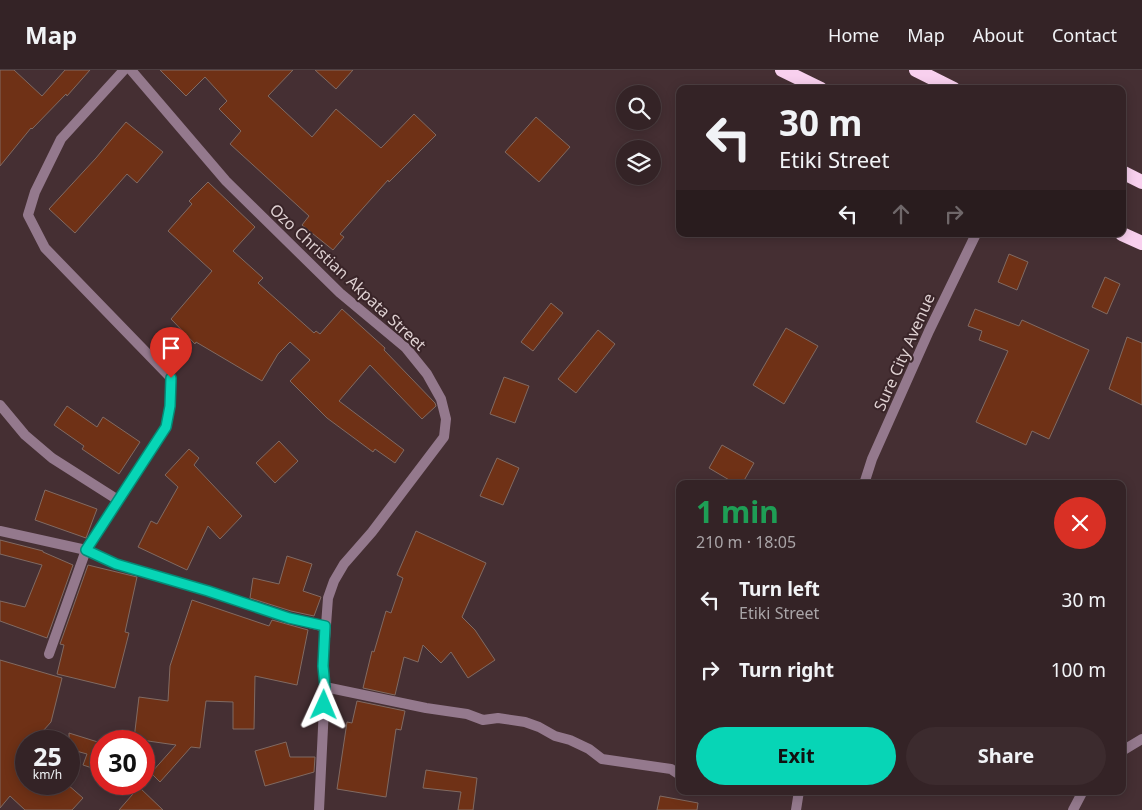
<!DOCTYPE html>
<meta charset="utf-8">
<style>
:root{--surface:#342326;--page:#3c2b2e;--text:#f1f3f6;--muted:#a9a4a7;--line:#4e4043;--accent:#07d5b6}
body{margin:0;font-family:"Noto Sans",sans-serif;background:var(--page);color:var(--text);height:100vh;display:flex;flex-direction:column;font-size:19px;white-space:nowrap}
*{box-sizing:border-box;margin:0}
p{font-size:16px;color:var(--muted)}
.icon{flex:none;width:28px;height:28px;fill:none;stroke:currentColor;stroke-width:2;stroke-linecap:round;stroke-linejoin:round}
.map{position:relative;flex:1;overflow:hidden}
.drawer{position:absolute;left:676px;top:410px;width:450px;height:315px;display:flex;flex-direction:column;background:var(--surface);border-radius:10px;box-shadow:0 2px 12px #0003,0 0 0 1px var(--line)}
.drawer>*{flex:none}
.guide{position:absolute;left:676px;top:15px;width:450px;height:152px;border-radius:10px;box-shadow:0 2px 12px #0003,0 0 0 1px var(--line);background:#342326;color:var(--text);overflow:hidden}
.tools{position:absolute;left:616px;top:15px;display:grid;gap:10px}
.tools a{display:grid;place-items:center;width:45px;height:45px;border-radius:50%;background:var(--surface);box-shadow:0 2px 12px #0003,0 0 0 1px var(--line);font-size:25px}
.speed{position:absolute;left:15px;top:660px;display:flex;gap:10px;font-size:25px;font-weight:700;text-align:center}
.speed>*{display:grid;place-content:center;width:65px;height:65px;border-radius:50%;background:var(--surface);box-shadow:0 2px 12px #0003,0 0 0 1px var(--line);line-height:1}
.speed small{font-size:12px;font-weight:400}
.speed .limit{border:8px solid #d22;background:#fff;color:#111}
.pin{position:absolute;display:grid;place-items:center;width:42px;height:42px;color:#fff;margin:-51px -21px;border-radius:50% 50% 50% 0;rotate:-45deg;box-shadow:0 0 5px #0007}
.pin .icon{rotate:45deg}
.me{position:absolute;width:55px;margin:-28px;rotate:1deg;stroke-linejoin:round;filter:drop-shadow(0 0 4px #0008)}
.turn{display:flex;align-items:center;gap:18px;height:105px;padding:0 20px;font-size:22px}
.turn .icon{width:65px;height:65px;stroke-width:2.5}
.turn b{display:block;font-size:35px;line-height:42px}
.lanes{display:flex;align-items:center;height:48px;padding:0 20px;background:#0003;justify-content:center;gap:25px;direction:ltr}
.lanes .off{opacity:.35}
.round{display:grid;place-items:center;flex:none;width:52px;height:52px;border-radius:26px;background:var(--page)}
.headline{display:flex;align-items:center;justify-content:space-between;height:85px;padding:0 20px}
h1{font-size:30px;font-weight:700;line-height:38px;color:#1e9e55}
.button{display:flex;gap:10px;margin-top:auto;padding:10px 20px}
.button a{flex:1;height:58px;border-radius:30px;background:var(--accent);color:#111;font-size:20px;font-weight:700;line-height:58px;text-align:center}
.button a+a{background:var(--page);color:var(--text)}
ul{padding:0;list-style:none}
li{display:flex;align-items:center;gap:15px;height:70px;padding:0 20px}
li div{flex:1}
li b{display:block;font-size:19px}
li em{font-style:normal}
header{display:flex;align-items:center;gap:30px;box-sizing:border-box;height:70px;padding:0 25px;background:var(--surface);border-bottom:1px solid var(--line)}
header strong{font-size:24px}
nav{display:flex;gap:28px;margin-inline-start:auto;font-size:18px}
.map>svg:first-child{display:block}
.building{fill:#6f3116;stroke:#816a62}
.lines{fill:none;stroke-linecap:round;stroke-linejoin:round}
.minor{stroke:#94798d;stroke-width:10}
.trunk{stroke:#f8d0ee;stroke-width:14}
.route-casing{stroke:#058a76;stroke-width:12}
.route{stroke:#07d5b6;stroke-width:9}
.labels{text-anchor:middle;stroke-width:4;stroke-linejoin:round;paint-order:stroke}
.street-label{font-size:16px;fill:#dfd1d2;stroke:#3a2529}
</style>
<header>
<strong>Map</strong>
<nav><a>Home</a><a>Map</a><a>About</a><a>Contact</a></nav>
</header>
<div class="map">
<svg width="1142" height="740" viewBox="0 0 1142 740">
<rect width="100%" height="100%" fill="#452f33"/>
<g class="building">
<path d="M0,0h14l28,26 23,-26h25l-23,26 -1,-2 -34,35 -1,-1 -31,38z"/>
<path d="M160,0h133l-25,26 44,41 24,-28 45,39 33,-34 22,21 -47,47 -1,-2 -48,54 4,3 -11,13 -31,-25 7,-9 -79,-72 11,-13 -22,-22 8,-8 -22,-24 -19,19z"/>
<path d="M315,0h38l-17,19z"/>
<path d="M536,47l34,30 -31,35 -34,-30z"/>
<path d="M126,52l37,30 -26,31 -10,-9 -52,59 -26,-24 47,-51z"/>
<path d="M208,112l47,45 -22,24 30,27 -5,5 56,50 2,-2 4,3 22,-25 43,39 -1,2 51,53 1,3 -14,13 -52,-54 -31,36 65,49 -9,13 -20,-14 -2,3 -46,-34 -37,-37 20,-21 -20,-18 -12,12 -16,27 -66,-39 -1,2 -24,-25 41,-48 -44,-40 24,-27 -3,-3z"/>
<path d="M1009,184l19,8 -11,28 -19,-8z"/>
<path d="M1105,207l15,7 -13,30 -15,-7z"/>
<path d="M551,233l12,10 -30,38 -12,-9z"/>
<path d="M975,239l44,17 3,-6 67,30 -40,89 -17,-8 -6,14 -50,-23 32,-71 -29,-11 3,-9 -14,-5z"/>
<path d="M786,258l32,18 -34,58 -31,-19z"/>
<path d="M598,260l17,14 -39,49 -18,-14z"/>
<path d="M1127,267l15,6v62l-33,-16z"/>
<path d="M504,307l25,9 -14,37 -25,-9z"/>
<path d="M67,336l30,21 6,-10 37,25 -21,32 -37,-25 2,-3 -30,-21z"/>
<path d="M279,371l19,20 -23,22 -19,-20z"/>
<path d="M722,375l32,18 -12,21h-6l-27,-16z"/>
<path d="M189,379l10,9 -5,7 48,51 -22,23 -12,-13 -21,44 -49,-23 13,-26 6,3 21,-37 -13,-12z"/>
<path d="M497,388l22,10 -16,37 -23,-9z"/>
<path d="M45,420l52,19 -11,29 -51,-18z"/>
<path d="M416,461l70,32 -24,54 13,13 20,30 -27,18 -17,-26 -10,11 -18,-18 -5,17 -14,-5 -9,38 -32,-7 9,-37 2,1 12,-41 5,2 12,-35 -6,-3z"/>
<path d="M0,470l43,11v1l30,13 -26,73 -47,-17v-20l25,6 17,-42 -42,-11z"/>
<path d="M287,486l25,8 -9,27 18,6 -7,19 -23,-5 -41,-13 3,-20 26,6z"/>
<path d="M88,495l49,12 -12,55 4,1 -14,55 -58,-14 7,-29 -4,-1z"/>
<path d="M192,530l77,26 3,-6 36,10 -11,55 -42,-9 -1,53h-21v-27l-27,-1 -6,47 -9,-1 -31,35 -9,-9 25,-28 -42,-6 5,-42 29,4 2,-35z"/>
<path d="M0,590l62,18 -11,44 -17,19h-8v43h41l16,14 -11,12h-47l-15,-14 -10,12z"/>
<path d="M357,631l48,10 -4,19 -5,-1 -10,68 -49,-8 10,-67 5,1z"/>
<path d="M69,663l32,10v28l-18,-6 4,-11 -18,-5z"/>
<path d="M286,672l4,15h25l-1,15 -49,14 -10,-35z"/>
<path d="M426,700l51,8 -4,32h-15l3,-18 -38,-4z"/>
<path d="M139,717l24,23h-44z"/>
<path d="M660,726l38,7 -1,7h-40z"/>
</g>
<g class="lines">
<g class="minor">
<path d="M131,0l95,111 114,112 66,55 21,26 14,25 5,20 -2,18 -72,95 -28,32 -10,17 -6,17 -5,68 2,21 -6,123"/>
<path d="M0,335l25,30 27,23 66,42"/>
<path d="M864,414l8,-25 57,-128 47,-97"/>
<path d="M0,461l86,19 30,14 92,27 81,27 36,9"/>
<path d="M49,584l37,-104 80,-123 4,-21 1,-28 -126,-130 -17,-33 7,-23 26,-53 63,-69"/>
<path d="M325,617l101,21 41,6 16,6 15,-2 27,4 14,5 16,9 15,4 19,9 13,10 69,10 9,6"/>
<path d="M1122,681l20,-12"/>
<path d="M796,740l3,-19"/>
<path d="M1073,740l10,-19"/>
</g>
<g class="trunk">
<path d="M782,0l39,19"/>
<path d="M916,0l38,19"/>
<path d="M1122,102l20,10"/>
<path d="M1122,164l20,9"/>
</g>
</g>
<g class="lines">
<g class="route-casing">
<path id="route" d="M171,308l-1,28 -4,21 -80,123 30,14 92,27 81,27 36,8 -2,40 2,21 -1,18"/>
</g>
<use href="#route" class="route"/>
</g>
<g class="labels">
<g class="street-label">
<text transform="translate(348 207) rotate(43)" y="6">Ozo Christian Akpata Street</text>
<text transform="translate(904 282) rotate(-66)" y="6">Sure City Avenue</text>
</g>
</g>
</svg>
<div class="tools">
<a><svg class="icon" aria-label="search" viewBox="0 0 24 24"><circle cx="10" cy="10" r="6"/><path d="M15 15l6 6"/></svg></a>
<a><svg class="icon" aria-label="layers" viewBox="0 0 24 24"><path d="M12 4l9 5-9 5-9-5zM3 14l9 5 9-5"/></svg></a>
</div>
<div class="speed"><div>25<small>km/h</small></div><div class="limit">30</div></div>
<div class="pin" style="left:171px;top:308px;background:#d93025"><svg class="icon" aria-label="arrive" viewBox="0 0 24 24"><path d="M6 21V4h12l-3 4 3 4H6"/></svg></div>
<svg class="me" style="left:324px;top:635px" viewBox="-20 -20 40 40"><path d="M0-17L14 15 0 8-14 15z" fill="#07d5b6" stroke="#fff" stroke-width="4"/></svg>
<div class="guide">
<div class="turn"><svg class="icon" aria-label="left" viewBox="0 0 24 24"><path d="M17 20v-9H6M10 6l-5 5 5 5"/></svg><div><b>30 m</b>Etiki Street</div></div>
<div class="lanes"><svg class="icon" aria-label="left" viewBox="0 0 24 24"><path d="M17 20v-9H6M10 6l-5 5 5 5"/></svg><svg class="icon off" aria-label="ahead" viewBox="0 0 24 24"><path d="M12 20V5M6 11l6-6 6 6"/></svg><svg class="icon off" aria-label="right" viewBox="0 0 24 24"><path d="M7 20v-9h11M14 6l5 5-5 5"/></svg></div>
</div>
<section class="drawer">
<div class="headline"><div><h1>1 min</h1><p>210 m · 18:05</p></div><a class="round" style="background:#d93025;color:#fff"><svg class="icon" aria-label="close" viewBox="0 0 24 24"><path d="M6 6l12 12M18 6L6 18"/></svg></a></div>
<ul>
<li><svg class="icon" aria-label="left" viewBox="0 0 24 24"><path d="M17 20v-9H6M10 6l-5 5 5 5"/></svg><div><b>Turn left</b><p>Etiki Street</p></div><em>30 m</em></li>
<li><svg class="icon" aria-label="right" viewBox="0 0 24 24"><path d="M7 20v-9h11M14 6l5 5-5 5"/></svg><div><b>Turn right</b></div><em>100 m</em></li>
</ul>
<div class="button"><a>Exit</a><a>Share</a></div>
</section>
</div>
